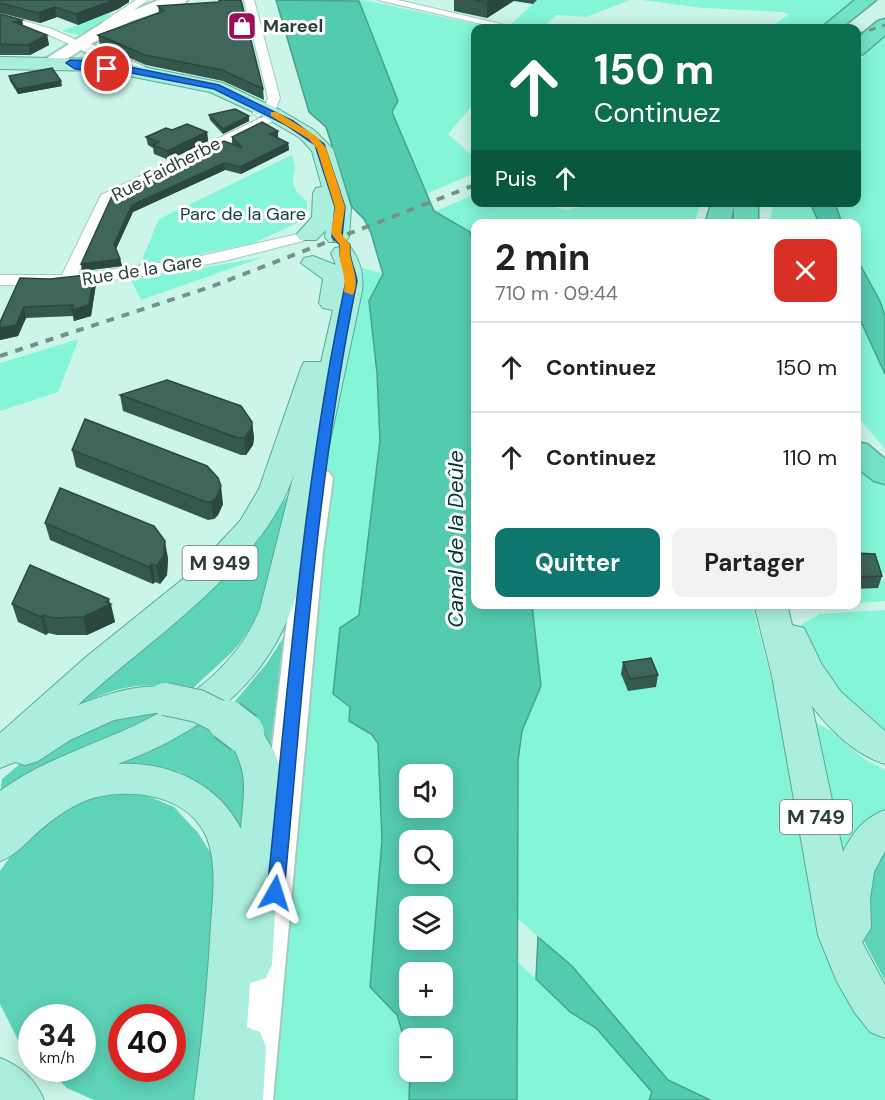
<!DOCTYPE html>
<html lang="fr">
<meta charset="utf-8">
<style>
:root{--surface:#fff;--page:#f2f2f2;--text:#222;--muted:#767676;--line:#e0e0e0;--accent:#0f766e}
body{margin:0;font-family:"DM Sans",sans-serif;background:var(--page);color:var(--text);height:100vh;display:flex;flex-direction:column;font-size:22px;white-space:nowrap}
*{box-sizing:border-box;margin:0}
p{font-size:20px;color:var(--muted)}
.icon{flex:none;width:33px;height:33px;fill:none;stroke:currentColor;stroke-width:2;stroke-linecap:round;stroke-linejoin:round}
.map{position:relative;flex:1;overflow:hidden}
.details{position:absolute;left:471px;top:219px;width:390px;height:390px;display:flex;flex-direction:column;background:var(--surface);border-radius:12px;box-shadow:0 3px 15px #0003}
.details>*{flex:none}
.guide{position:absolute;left:471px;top:24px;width:390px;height:183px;border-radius:12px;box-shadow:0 3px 15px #0003;background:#0b6e4f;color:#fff;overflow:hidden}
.controls{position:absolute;left:399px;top:764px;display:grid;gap:12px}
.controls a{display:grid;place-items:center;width:54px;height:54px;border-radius:12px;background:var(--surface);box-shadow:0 3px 15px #0003;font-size:30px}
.speed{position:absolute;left:18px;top:1004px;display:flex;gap:12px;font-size:30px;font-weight:700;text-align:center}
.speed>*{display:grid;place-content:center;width:78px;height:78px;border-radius:50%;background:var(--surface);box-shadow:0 3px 15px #0003;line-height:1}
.speed small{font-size:15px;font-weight:400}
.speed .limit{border:9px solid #d22;background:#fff;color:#111}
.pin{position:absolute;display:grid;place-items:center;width:51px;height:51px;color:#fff;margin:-26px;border:3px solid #fff;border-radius:50%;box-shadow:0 2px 6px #0007}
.me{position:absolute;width:66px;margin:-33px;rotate:6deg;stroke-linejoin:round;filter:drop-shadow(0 0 4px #0008)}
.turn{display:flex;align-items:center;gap:21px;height:126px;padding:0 24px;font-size:27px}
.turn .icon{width:78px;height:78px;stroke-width:2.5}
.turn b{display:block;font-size:42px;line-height:51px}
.then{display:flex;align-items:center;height:57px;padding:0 24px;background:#0003;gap:12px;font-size:22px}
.round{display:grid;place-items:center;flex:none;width:63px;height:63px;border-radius:12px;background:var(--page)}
.overview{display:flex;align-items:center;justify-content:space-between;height:102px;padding:0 24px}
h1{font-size:36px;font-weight:700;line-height:45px}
.primary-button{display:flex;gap:12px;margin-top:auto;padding:12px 24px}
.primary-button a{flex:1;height:69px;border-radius:12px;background:var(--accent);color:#fff;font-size:24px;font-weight:700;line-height:69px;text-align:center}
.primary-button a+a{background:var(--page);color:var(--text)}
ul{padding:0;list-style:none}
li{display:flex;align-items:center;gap:18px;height:90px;padding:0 24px;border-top:2px solid var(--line)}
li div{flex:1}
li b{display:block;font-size:22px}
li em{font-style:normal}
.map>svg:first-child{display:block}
.green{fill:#85f5d8}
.forest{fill:#5dd3b7;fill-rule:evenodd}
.water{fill:#53cbaf;stroke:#48a18c;stroke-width:1.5;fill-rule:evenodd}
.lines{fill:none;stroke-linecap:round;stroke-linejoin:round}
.street-casing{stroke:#a1cbbf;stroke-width:2}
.secondary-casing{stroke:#a1cbbf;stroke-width:4}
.primary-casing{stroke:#5aa995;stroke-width:2}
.highway-casing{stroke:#5aa995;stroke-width:3}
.street{fill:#fff;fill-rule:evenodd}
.secondary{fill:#fff;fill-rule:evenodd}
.primary{fill:#abeedd;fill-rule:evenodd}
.highway{fill:#73e3c7;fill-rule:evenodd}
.rail-far1{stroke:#759289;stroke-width:3;stroke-dasharray:7 7;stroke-linecap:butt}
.rail{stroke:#759289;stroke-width:4;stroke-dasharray:8 8;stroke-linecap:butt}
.primary-bridge-far1-casing{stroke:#5aa995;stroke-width:34;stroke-linecap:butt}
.primary-bridge-casing{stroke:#5aa995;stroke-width:44;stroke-linecap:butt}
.primary-bridge-far1{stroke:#abeedd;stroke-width:32}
.primary-bridge{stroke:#abeedd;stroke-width:40}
.wall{fill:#35584e}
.shaded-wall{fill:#2b4740}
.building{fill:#3e665b;stroke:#2b4740;stroke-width:1.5}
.route{fill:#1a73e8;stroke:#114b97;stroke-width:1.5}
.slow{fill:#f59e0b}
.labels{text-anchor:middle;stroke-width:6;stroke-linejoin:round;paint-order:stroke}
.far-poi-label{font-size:18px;font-weight:bold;fill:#2d3e39;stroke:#fff;text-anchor:start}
.far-street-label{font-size:18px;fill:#2d3e39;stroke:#fff}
.far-park-label{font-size:18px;fill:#10453a;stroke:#fff}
.shield{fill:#fff;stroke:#6c7874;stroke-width:1.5}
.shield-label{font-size:20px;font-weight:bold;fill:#2d3e39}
.water-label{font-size:22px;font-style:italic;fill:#00372d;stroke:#fff}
</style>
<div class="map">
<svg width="885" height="1100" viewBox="0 0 885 1100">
<rect width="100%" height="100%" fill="#caf5e8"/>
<g class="green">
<path d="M363,0l132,28h-19l-1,75 -27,31 27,24v15l-49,21 -34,-83 6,-10 -39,-100z"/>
<path d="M537,0h93l-44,17 -30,-2 -13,13h-36z"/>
<path d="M642,0h214l-38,28h-48l19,-14 -7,-2 -79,-4z"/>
<path d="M112,12l-3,5 -30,18 -17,-4z"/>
<path d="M885,34v415l-28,-33 -1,-192h-86l3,-21 83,-1 1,-139z"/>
<path d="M292,155c10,27 -12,22 15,47v12l-4,6 -49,23 -115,24 20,-48z"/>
<path d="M475,194l1,8 62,1 28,7 34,-7h100l-5,20 -219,1 -1,26 -5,-18 -36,-20z"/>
<path d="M264,257l-123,43 -10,-20z"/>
<path d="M363,268l20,6 -14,27 8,72 3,67 -21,175 -19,14 10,78 7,16 21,20 4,97 -12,147c39,34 41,64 39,113h-149l49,-549 49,-281z"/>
<path d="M79,339l-21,53 -58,19v-48z"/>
<path d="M856,459l29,23v91h-10l-18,-9z"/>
<path d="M877,580l8,1v20l-28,2v-14h7z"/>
<path d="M532,605h220l106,406 27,28v61h-175l-42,-20 -96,-114 -54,-47v-158l4,-30 19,-45z"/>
<path d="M885,610v133l-46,-38 -34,-67 -4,-13 19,-11z"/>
<path d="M817,723l16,9 31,27 21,11v43l-37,38 -13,-4 -24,-122z"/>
<path d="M518,962l52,50 26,16 57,64 -4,8h-132z"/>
</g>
<g class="forest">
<path d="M290,492c-13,53 -19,119 -58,160 -13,13 -28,25 -41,38 -66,-15 -100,7 -154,40l174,-142 47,-47z"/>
<path d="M296,618l-18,158c-10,-37 -15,-48 -46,-71l35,-42z"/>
<path d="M169,709l-127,57 -42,29 2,-16 38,-32 47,-24z"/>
<path d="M203,717l44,40 -2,95 -11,-32 -26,-30 -28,-18 -29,-5 -62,6 93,-38z"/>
<path d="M112,792l31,2 31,13 24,26 17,27 3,39 -19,201h-105l-27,-12 -21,-20h36v-51h-50l-1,37 -11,-10 -20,-40v-133l17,-24 30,-29 36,-18zM122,1017h50v51h-50z"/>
<path d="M885,844v137l-21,-40 -4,-36z"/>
</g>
<g class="water">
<path d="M276,0l83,1 39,100 -6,11 42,99 36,21 5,18 1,354 56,1 9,81 -19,45 -4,30 -1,339h-108l1,-29h32v-33h-32l-1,17 -12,-40 -27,-28 12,-147 -4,-97 -7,-9 -22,-13 1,-14 -17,-13 7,-66 19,-13 21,-175 -3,-67 -8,-72 14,-27 -12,-41 -7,-14 -12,-12 -26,-80 -17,-15zM410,774h32v33h-32zM410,840h32v33h-32zM410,906h32v33h-32zM410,972h32v33h-32z"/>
<path d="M810,203h25l7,20h-23z"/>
<path d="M857,259l23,42 5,15v58l-28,-61z"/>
<path d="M538,937l34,29 96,114 42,20h-61l3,-8 -56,-64 -26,-16 -34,-33z"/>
</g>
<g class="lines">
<g class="street-casing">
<g id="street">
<path d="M136,0h12l-37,26h-8v-4z"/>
<path d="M244,0h10l26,98 -4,10 -18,9 -6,-4 14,-10 2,-5z"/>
<path d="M378,0h20l107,25 -6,3z"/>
<path d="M0,14l52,15 42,19 -10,2 -40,-17 -44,-12z"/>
<path d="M275,111l6,4 -2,3 -167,83 -34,73 110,-15 110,-25 5,1 2,3 -2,3 -79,20 -74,14 -83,11 -67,-1v-10h62l39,-80z"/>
</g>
</g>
<g class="secondary-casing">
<g id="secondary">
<path d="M159,0h28l-2,3 -54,18 -40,23 54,23 3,4 -3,4h-12l-52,-25 -27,17h-12l-3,-4 65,-41z"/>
<path d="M320,470l9,2 4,6 -10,73 -50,549h-42l64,-549 12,-73 4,-6z"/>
</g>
</g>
<g class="primary-casing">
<g id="primary">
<path d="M0,57l104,2 119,24 57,27 34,20 19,19 18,59 -2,29 -4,5h-16l-4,-5 1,-7 -10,10h-16l-4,-5 16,-18 1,-24 3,-5 6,-1 -10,-36 -12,-13 -34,-20 -56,-26 -106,-21 -104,-2z"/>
<path d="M343,246l8,2c10,14 13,27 11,43l-61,287c-23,98 -92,152 -183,186 50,-3 100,19 123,65 4,-47 8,-54 -15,-96l5,-10 13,-4 13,4 18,30 8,25 -11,187 -6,13 -16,5 -3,44 13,5 6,15 -3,53h-69c8,-59 14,-117 17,-176 2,-27 6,-60 -4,-86 -18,-42 -71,-50 -110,-41 -21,5 -42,20 -58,34 -14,12 -22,24 -39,30v-70c49,-36 108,-49 161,-79l-47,8 -44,20 -32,21 -13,4 -10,-3 -15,6v-35l86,-76 108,-87 46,-49 19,-32 42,-121 3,-6h17l12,-52 -10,-2 -4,-5 4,-24 -22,-16 3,-5 9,-2 23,9 -5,-12 4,-5zM294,474l-34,135c-15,38 -44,68 -77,90l-6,-9c-31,-10 -69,4 -99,15 70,-65 186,-138 216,-231z"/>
<path d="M754,604h33l5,21 12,3 18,37 19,27 44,39v33c-29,-9 -55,-34 -73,-58l31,146c10,-20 21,-34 42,-42v41l-11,21 -4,27 1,29 -9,14 23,43v53l-15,-6 -15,-19 -18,-31 -19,-47 -46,-259z"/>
<path d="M0,1058c21,8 35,21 44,42h-44z"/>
</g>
</g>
<g class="highway-casing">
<g id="highway">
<path d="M855,0h21l-35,28h-20z"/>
<path d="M885,19v16l-22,19 -7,2v-17l22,-18z"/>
<path d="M712,202h46v22h-24v-16l-5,16h-24z"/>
<path d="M856,442l11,2 18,15v25l-11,-3 -18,-14z"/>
</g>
</g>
<use href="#street" class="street"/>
<use href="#secondary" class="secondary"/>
<use href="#primary" class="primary"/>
<use href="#highway" class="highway"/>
<g class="rail-far1">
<path d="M856,35l29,-10"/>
<path d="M471,187l5,-2"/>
</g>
<path class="rail" d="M0,356l213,-70 262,-101"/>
<g class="primary-bridge-far1-casing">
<path id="primary-bridge-far1" d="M165,699l33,7 32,16"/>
</g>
<g class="primary-bridge-casing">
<path id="primary-bridge" d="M227,720l17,13"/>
</g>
<use href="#primary-bridge-far1" class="primary-bridge-far1"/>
<use href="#primary-bridge" class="primary-bridge"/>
</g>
<g class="wall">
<path d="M0,0h129v2l-11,7 -40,16 -21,-8 -17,6 -40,-10z"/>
<path d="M454,0h83l-4,4 -19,-3 -27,17 -33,-7z"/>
<path d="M158,6l105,83 1,11 -41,-19 -77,-16 -46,-20 -2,-10 61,-22z"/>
<path d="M0,14l22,6 1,6 24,9 2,10 -19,10h-30z"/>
<path d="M9,76l53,10 -44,8 -8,-13z"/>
<path d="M209,115l40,6 -26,13 -13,-14z"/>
<path d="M172,130l35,2 1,9 -39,19 -15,-6 -1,-6 -5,-3 -2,-8z"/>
<path d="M278,131v7l10,5 1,7 -48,24 -16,-4 -92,42 -17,37 4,10 2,7 -40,5 30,-75 73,-33v-3l47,-16v-7z"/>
<path d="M94,274l2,10 -5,32 -17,5 -1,-5 -47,2 -8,18 -18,4v-18l50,-43z"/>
<path d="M120,395l132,27 2,16 -1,7 -7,10h-5l-118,-44z"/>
<path d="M72,450l151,54 -5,11 -4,4 -6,1 -132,-53z"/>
<path d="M45,523l123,35 -1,17 -7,9 -5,-2 -2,2 -103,-44z"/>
<path d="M856,553l26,23 -4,12 -22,1z"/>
<path d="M110,603l5,19 -28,13h-30l-9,-2 -2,2 -28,-13 -6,-18z"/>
<path d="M623,662l35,13 -2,12 -28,4 -7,-17z"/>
</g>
<g class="shaded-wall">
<path d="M114,0h15v2l-11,7 -40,16 -2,-11z"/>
<path d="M492,0h22l-27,18v-15z"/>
<path d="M55,7l2,10 -17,6 -2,-10z"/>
<path d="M22,20l2,10 -10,-8z"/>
<path d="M47,35l2,10 -19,10 -2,-10z"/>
<path d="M61,81l1,5 -44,8 -1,-5z"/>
<path d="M249,116v5l-26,13v-5z"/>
<path d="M278,131v7l-8,-4z"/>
<path d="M207,132l1,9 -39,19 -2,-9z"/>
<path d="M288,143l1,7 -48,24 -1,-7z"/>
<path d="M224,163l1,7 -92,42 -18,39 -1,-7 18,-39z"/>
<path d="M120,259l2,7 -40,5 -1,-7z"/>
<path d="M94,274l2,10 -5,32 -17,5 -2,-11z"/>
<path d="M24,307l2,11 -8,18 -18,4v-12z"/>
<path d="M252,422l2,16 -1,7 -7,10 -2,-17z"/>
<path d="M221,486l2,18 -5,11 -4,4 -3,-17z"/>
<path d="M165,541l3,17 -1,17 -7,9 -4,-18z"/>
<path d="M152,564l3,18 -2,2 -4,-17z"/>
<path d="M109,599l1,5h1l4,18 -28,13 -4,-18z"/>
<path d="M43,615l5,18 -2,2 -5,-18z"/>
</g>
<g class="building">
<path d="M0,0h114l-38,14 -21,-7 -17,6 -38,-10z"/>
<path d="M219,0h22l22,89 -41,-19 -77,-15 -47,-20 66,-24 -6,-5 61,-4z"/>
<path d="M474,0h18l-5,3z"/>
<path d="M0,14l22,6 -8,2 33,13 -19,10 -28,-1z"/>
<path d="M52,68l9,13 -44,8 -8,-13z"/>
<path d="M235,109l14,7 -26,13 -14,-14z"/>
<path d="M262,122l16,9 -8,3 18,9 -48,24 -16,-4 -92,42 -18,39 6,15 -39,5 31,-68 76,-35 -3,-1 39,-19 18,7 -10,-11z"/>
<path d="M187,124l20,8 -40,19 -14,-6 6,-3 -13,-5 20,-9 6,2z"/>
<path d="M94,274l-5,31 -17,5 1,-5 -49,2 -8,18 -16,3v-6l20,-44 30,1z"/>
<path d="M167,380l74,26 11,16 -1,7 -7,9h-6l-118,-43z"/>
<path d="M85,419l122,47 11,12 3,8 -5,12 -5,4h-5l-134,-52z"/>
<path d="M60,488l94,38 11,15 -2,16 -7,9 -4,-2 -3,3 -104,-44z"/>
<path d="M856,553l19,1 7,22 -26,1z"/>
<path d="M30,565l79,34 -3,3 5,2 -28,13 -31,1 -9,-3 -2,2 -29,-13z"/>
<path d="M651,658l7,17 -28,4 -7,-17z"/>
</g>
<path class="route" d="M70,60l30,1 119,24 74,36 31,23 21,63 -3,30 8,8c-2,14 5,22 7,36 -41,202 -54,407 -73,612l-2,5 -7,2 -6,-2 -2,-5c21,-205 36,-411 79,-612 -1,-14 -8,-21 -6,-36l-8,-8 3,-30 -20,-62 -29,-20 -72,-36 -103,-20 -4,2 -32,-2 -9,-6z"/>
<path class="slow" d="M271,112h6l39,24 10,12 19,59 -4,26 9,12c-2,18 11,31 3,50l-9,-3c3,-22 -7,-27 -4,-47l-9,-12 4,-26 -18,-58 -8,-10 -38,-23z"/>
<defs>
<g id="shop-square" transform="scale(1.5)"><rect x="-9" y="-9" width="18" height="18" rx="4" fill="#9b0c5b" stroke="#fff"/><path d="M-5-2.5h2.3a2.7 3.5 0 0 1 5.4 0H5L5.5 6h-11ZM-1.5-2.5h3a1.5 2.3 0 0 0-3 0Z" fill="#fff"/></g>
</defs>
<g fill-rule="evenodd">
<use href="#shop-square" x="242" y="26"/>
</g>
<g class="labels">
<g class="far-poi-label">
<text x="263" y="32">Mareel</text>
</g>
<g class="far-street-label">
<text transform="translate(166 169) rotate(-27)" y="6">Rue Faidherbe</text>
<text transform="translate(142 270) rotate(-9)" y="6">Rue de la Gare</text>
</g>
<g class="far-park-label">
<text x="243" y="220">Parc de la Gare</text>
</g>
<g class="shield">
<rect x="182.5" y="546" width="75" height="34" rx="4.5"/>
<rect x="780" y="800" width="72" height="34" rx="4.5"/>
</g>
<g class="shield-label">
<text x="220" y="570">M 949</text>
<text x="816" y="824">M 749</text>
</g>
<g class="water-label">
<text transform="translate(455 539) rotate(-90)" y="8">Canal de la Deûle</text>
</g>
</g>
</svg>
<div class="controls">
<a><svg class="icon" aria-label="sound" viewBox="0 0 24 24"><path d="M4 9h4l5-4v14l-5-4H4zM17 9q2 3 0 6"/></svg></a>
<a><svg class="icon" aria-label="search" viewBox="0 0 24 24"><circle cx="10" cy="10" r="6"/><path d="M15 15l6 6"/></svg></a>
<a><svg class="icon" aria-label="layers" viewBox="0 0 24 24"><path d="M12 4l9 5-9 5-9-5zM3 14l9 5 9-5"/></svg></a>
<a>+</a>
<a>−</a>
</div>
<div class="speed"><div>34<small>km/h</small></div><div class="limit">40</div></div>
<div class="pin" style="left:107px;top:69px;background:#d93025"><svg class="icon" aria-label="arrive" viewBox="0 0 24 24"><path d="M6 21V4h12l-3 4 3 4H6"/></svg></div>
<svg class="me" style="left:275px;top:893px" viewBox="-20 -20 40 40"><path d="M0-17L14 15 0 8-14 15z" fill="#1a73e8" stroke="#fff" stroke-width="4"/></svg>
<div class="guide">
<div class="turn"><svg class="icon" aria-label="ahead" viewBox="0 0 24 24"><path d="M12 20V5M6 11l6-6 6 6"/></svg><div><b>150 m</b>Continuez</div></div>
<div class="then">Puis<svg class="icon" aria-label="ahead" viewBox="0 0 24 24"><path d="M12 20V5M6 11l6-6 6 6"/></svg></div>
</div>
<section class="details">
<div class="overview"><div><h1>2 min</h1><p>710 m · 09:44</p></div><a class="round" style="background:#d93025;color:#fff"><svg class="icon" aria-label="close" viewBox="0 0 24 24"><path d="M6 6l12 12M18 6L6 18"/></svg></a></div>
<ul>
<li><svg class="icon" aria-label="ahead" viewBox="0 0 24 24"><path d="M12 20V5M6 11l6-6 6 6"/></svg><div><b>Continuez</b></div><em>150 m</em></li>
<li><svg class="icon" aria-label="ahead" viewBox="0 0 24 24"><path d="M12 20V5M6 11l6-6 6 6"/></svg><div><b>Continuez</b></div><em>110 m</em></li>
</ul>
<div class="primary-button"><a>Quitter</a><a>Partager</a></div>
</section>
</div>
